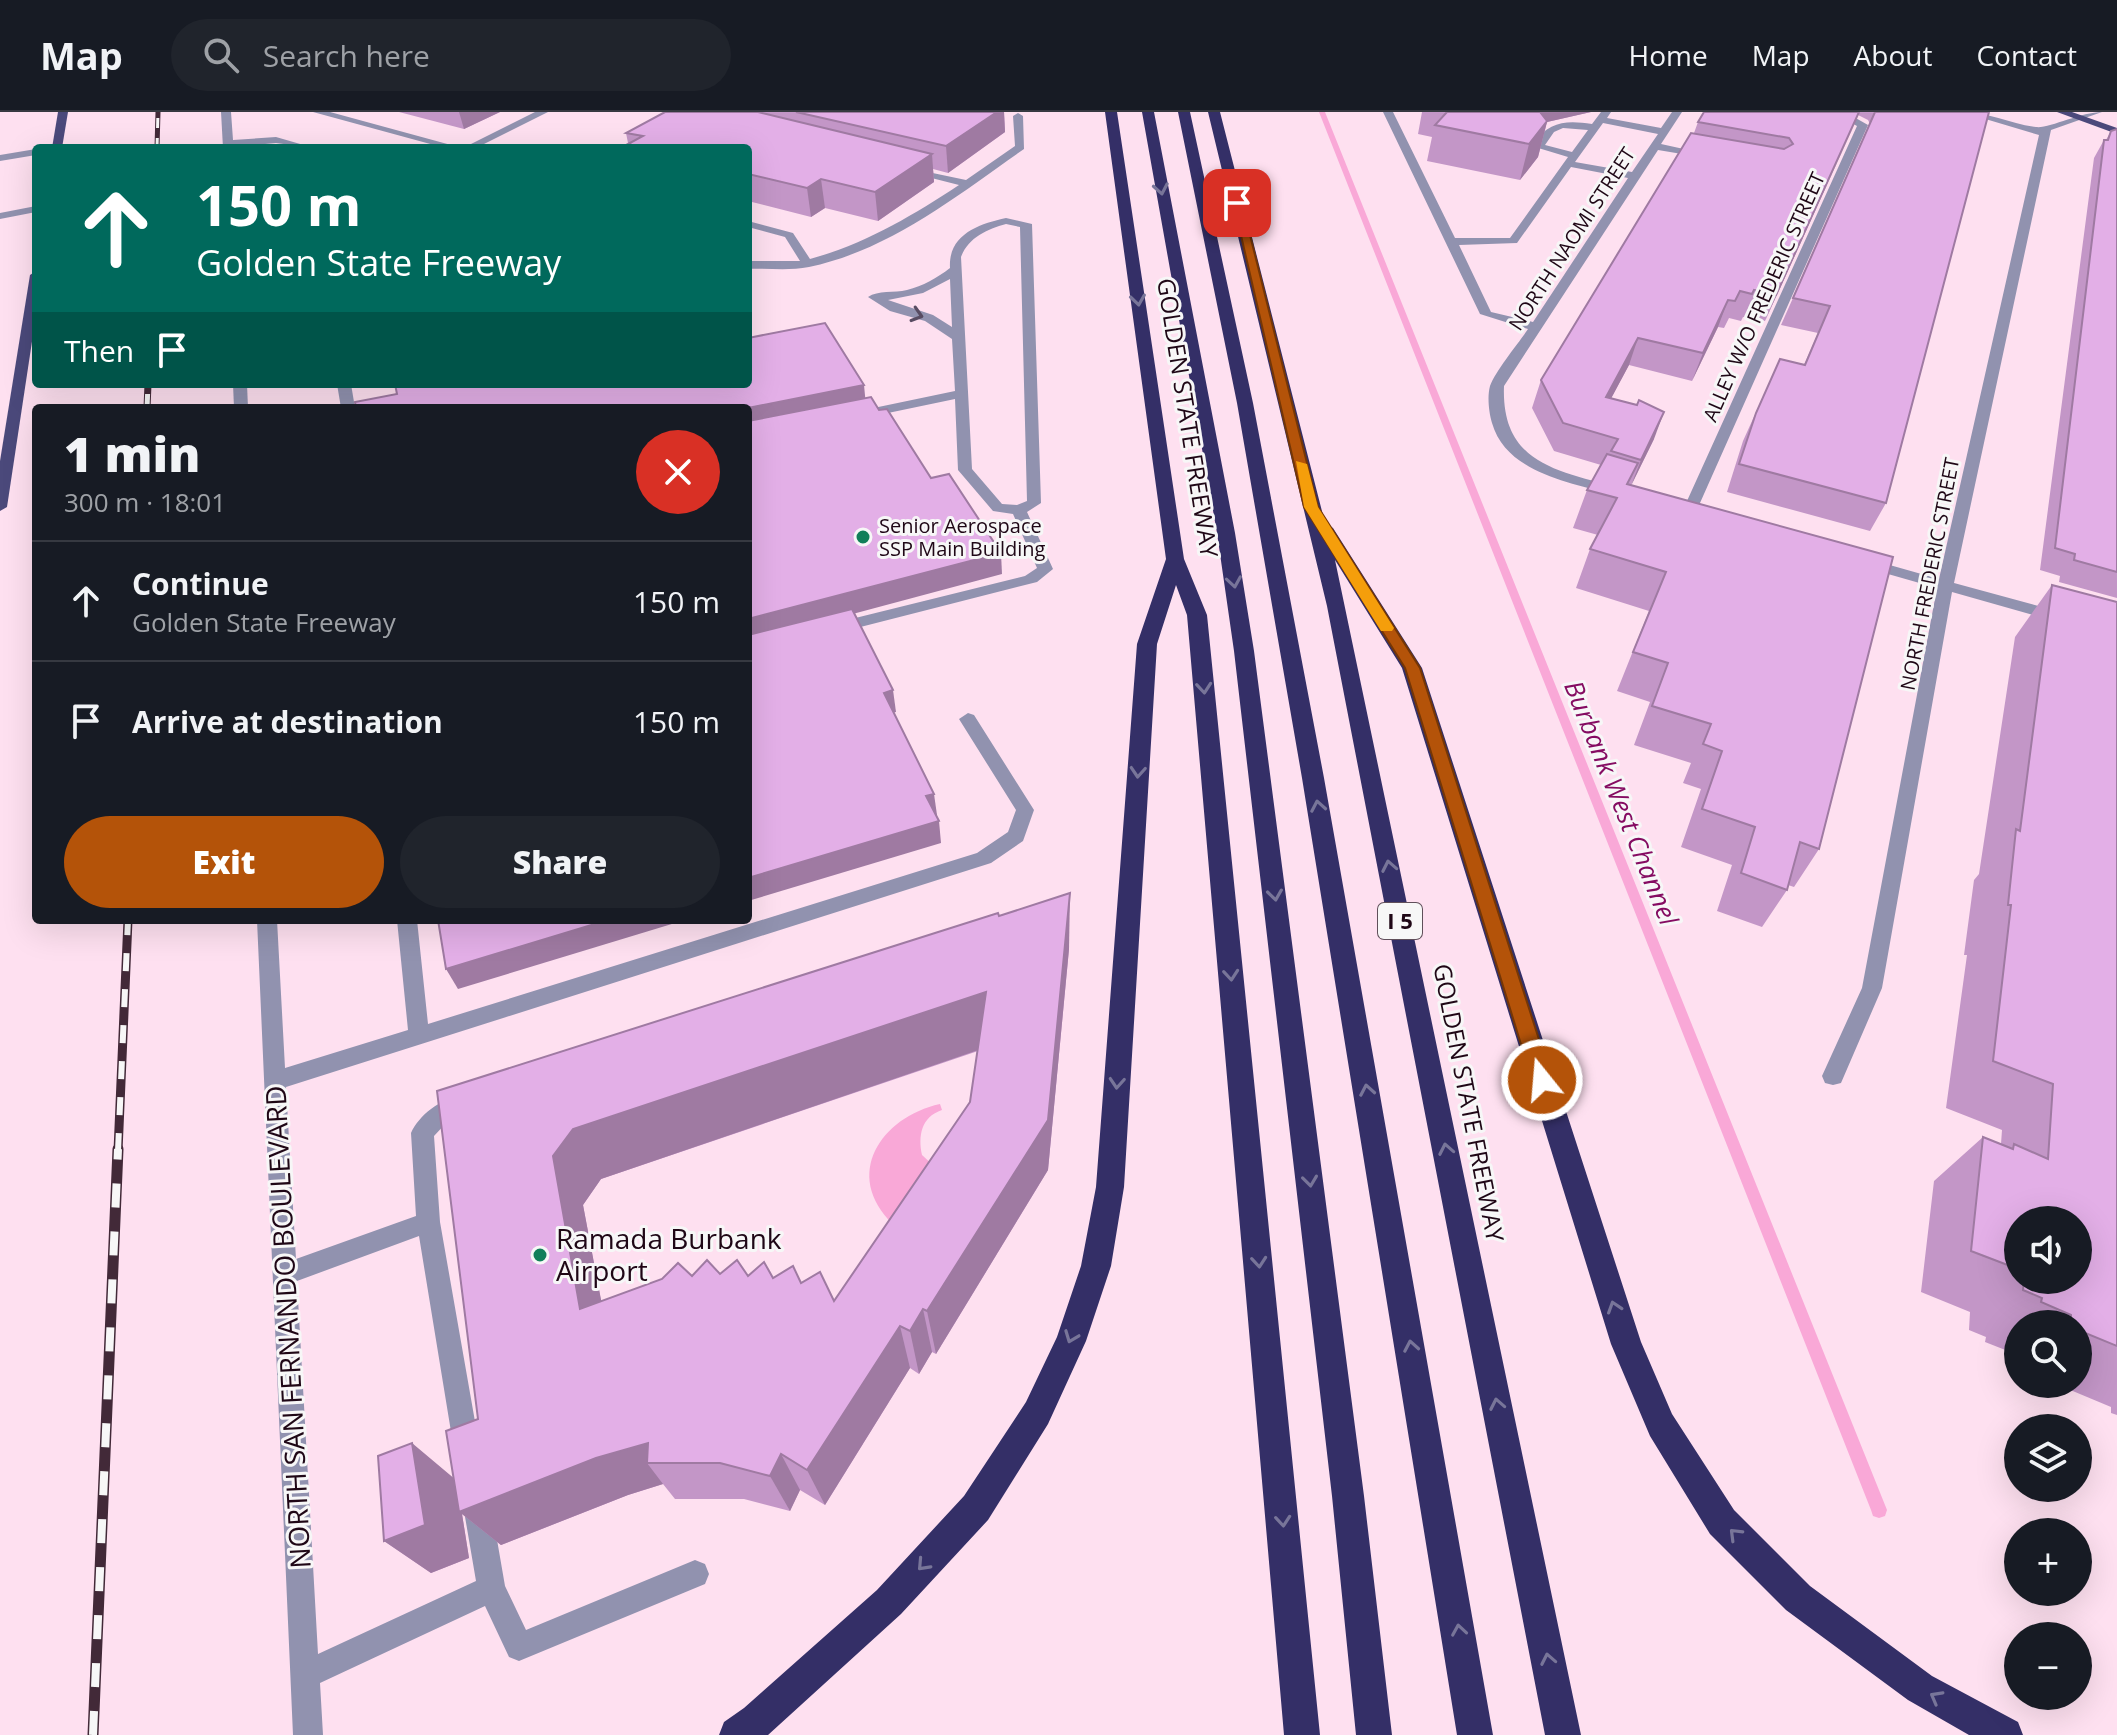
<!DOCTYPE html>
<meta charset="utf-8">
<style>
:root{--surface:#171b24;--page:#20242c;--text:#f1f3f6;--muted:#9ea1a6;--line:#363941;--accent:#b45309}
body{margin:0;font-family:"Open Sans",sans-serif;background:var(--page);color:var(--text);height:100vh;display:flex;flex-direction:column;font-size:30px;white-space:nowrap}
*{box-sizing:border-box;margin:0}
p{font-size:26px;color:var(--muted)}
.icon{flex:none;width:44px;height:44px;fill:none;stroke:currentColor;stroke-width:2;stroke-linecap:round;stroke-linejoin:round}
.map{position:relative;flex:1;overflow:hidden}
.drawer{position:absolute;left:32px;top:292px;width:720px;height:520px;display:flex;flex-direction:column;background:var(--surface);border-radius:8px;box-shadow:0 8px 32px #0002}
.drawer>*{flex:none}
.top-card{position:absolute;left:32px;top:32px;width:720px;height:244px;border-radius:8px;box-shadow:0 8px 32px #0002;background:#00695c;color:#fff;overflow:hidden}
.controls{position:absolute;left:2004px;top:1094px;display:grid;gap:16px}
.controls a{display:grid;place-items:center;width:88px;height:88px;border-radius:50%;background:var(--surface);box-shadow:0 8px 32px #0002;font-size:40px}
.pin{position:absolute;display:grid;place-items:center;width:68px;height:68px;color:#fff;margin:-34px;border-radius:16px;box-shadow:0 4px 12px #0006}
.me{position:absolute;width:88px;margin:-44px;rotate:343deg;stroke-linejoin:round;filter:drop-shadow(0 0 6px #0008)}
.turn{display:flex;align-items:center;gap:28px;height:168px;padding:0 32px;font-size:36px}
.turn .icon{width:104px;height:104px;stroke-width:2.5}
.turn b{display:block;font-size:56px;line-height:68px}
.then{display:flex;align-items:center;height:76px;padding:0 32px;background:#0003;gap:16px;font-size:30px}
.round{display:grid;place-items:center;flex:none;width:84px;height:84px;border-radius:42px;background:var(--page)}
.head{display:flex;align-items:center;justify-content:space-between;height:136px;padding:0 32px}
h1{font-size:48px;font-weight:800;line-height:60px}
.cta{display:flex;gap:16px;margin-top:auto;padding:16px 32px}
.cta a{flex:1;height:92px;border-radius:48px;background:var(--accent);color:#fff;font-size:32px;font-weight:800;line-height:92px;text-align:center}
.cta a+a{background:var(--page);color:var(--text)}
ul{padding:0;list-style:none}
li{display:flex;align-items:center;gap:24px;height:120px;padding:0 32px;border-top:2px solid var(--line)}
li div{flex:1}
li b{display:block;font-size:30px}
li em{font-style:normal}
header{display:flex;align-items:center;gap:48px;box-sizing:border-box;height:112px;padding:0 40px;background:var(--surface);border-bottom:2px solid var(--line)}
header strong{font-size:38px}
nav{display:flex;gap:44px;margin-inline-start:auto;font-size:28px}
.search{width:560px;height:72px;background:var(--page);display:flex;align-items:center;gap:20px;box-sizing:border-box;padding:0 28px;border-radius:44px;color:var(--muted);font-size:30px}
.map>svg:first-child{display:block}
.water{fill:#f9a8d7}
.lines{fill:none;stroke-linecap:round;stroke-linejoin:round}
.stream{fill:#f9a8d7;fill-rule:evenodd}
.minor{fill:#9192af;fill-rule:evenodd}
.major{fill:#4b497b;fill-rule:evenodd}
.highway{fill:#342f67;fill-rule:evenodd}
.rail-far3-casing{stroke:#422938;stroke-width:5}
.rail-far2-casing{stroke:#422938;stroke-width:7}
.rail-far1-casing{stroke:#422938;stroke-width:9}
.rail-casing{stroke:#422938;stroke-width:11}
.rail-far3{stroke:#f7f7f7;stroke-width:3;stroke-dasharray:10;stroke-linecap:butt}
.rail-far2{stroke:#f7f7f7;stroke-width:5;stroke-dasharray:14;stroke-linecap:butt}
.rail-far1{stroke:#f7f7f7;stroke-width:6;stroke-dasharray:18;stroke-linecap:butt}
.rail{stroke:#f7f7f7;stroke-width:8;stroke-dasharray:24;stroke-linecap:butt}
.wall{fill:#c396c7;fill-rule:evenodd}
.shaded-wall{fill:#9f7aa2}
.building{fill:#e3afe7;stroke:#9f7aa2;stroke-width:2;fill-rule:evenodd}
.oneway{stroke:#787599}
.oneway2{stroke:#584c62}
.route{fill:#b45309;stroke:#753606;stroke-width:2}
.slow{fill:#f59e0b}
.poi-dot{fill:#117f5a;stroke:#f7f7f7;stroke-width:3}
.labels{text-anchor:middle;stroke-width:6;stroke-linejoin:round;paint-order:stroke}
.far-street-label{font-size:20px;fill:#1f0716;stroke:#f7f7f7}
.far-poi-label{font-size:20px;fill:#1f0716;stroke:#f7f7f7;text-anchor:start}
.shield{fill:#f7f7f7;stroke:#604f5a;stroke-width:2}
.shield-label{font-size:22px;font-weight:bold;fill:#1f0716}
.street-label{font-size:24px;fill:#1f0716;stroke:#f7f7f7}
.water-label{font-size:26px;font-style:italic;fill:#850c62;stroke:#f7f7f7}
.near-poi-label{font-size:28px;fill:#1f0716;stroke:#f7f7f7;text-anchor:start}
.near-street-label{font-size:28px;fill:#1f0716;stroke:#f7f7f7}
</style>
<header>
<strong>Map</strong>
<div class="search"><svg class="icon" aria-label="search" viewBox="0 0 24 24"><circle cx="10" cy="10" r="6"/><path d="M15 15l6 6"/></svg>Search here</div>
<nav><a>Home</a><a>Map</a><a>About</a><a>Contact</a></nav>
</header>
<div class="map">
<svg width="2117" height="1623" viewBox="0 0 2117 1623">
<rect width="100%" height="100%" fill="#fee0f0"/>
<path class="water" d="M940,992l2,6c-21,7 -24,26 -20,45l14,13 -43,56c-51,-49 -12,-107 47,-120z"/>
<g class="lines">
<path class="stream" d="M1319,0h6l562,1398 -2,6 -6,2 -6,-2 -2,-6z"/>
<g class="minor">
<path d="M221,0h10l2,28 43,-3 38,11 -38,-5 -53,5z"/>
<path d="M313,0h17l132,36h-17z"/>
<path d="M535,0h13l-72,36h-13z"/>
<path d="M1383,0h10l62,126h55l58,-81 -33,-10 -1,-4c15,-22 33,-23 58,-19l9,-12h10l-4,6 54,10 11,-16h10l-21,32 50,11 -5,3 -48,-8 -154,236c-3,78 54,85 116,102v6h-10c-42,-12 -104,-22 -118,-71 -3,-10 -5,-26 -2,-37 6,-16 28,-42 38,-57l-48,-15zM1603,11l55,11 -26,38 -57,-10zM1563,16l25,2 -16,22 -27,-7 9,-13zM1571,55l57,11 -95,144 -42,-10 -32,-67 58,-2z"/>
<path d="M1832,0h13l23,13 -172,387 -2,3h-10l-2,-3 175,-386z"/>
<path d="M1962,0c26,0 49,12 74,15 12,2 45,-15 66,-15l-51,18 -97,453 110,30 2,4 -8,5 -106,-30 -70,396 -41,95 -8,2 -8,-2 -3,-7 40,-88 75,-400 -77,-22 -3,-3 8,-5 74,21 100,-444z"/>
<path d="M1018,1l5,3 1,33c-66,46 -134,101 -215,118 -20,4 -41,1 -61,2v-8h52l-15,-24 -37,-10v-6l45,12 17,26c55,-15 102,-43 149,-74l-55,-14v-4l62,13 49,-34 -2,-30z"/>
<path d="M36,37v6l-36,6v-6z"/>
<path d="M36,94v6l-36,7v-6z"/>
<path d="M1006,106l26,6 9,279 -14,9 26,57 -16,13 -204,52 -6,-1v-8l198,-49 12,-8 -24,-54 -20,-3 -35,-41 -3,-71 -91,19 -7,-4 7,-4 91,-19 -3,-52 -27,-18 -35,-10 -22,-14c10,-7 26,-4 39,-7 16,-4 30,-12 43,-22 -2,-33 28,-44 56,-50zM1006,112l14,3 7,274 -10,4 -15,-1 -30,-35 -11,-212c7,-19 26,-28 45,-33zM950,167l2,48 -19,-12 -45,-15 35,-7z"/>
<path d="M233,272h14l1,24h-14z"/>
<path d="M337,272h14l4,24h-14z"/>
<path d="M968,601l6,2 60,95 -11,31 -32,22 -705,224 10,172 120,-43 -5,-83c9,-20 38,-42 60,-34l3,7 -3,7 -23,8 -14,15 6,86 40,228 -4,9 -9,4 -9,-4 -4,-9 -35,-214 -122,45 21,373 158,-73 -13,-76 4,-10 10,-4 10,4 4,10 14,81 21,44 169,-70 10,4 4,10 -4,10 -186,77 -10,-4 -24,-51 -165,77 3,52h-30l-36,-815h20l8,148 123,-38 -11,-110h20l11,104 549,-171 31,-21 8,-22 -57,-91z"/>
</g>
<g class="major">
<path d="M58,0h10l-6,36h-10z"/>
<path d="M2057,0h15l45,16v6z"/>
<path d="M36,159v44l-29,192 -7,4v-50l30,-186z"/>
</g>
<g class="highway">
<path d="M1105,0h12l67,447 23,56 113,1120h-36l-97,-1120 -11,-30 -19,59 -33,543 -13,79 -25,75 -38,83 -60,96 -87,94 -133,121h-49l5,-13 20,-14 133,-118 87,-94 62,-94 31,-65 24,-71 15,-79 41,-543 29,-85z"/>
<path d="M1142,0h12l81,421 19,118 110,845 28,239h-36l-24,-239 -98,-845 -17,-118z"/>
<path d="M1178,0h12l63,291 71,375 169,957h-36l-155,-957 -65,-375z"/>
<path d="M1208,0h12l105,411 8,5 89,140 219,674 31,72 62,96 76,76 122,90 86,46 5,13h-54l-61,-35 -122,-90 -76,-76 -60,-98 -39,-92 -209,-676 -67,-108 246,1175h-36l-218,-1129z"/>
</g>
<g class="rail-far3-casing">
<path id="rail-far3" d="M157,36l1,-36"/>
</g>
<g class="rail-far2-casing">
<path id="rail-far2" d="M147,296l1,-24"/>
</g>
<g class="rail-far1-casing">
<path id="rail-far1" d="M118,1039l10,-231"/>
</g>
<g class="rail-casing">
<path id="rail" d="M93,1623l25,-586"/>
</g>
<use href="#rail-far3" class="rail-far3"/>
<use href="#rail-far2" class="rail-far2"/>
<use href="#rail-far1" class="rail-far1"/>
<use href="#rail" class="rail"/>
</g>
<g class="wall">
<path d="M399,0h101l-36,17z"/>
<path d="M665,0h339l1,20 -57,41 -15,-4 1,13 -56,39 -53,-13 -14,9 -63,-16v-53h-119l-3,-15z"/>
<path d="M1422,0h169l-44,10 -9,35 -18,23 -93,-19 5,-24 -14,-3z"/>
<path d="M1704,0h285l-103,391 -16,28 -143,-39 16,-51 37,-82 24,6 14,-32 -37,-8 89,-201 -2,-4 -10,-5 -93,206 -22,-4 -2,4 -12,-3 -5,10 -6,-1 -26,54 -63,-16 -18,33 43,41 -23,46 188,364 -25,38 -6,-2 -1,5 -25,37 -45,-16 15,-46 -51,-18 20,-58 -18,-6 8,-20 -57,-18 16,-43 -33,-11 32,-80 -73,-23 14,-39 8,-14 -25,-7 14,-38 14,-25 -47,-14 -22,-43 9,-28 153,-247 4,-11z"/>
<path d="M2117,17v469l-58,-16 1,-6 -20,-6 54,-412 10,-18h2l5,-9z"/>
<path d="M2052,473l65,17v813l-6,-2v-6l-55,-23h22v-60h-60v44l-6,-3 1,-12 -28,-11 1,-5 -17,-7 1,-18 -49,-20 13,-111 49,-44 18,7 1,-14 -56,-22 21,-153h-3l10,-75 5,-6 36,-237zM2018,1108l60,60h-60z"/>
<path d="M999,804l70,33 -21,221 -112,184 -4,-2 -13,22 -9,-6 -85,137 -25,-15 -10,21 -46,-12h-69l-12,-15 -35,11 -127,50 -39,-31 7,44 -38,15 -47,-32 69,-63 25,-59 -41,-328zM978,939l-8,51 -136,199 -33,-18 -28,-5 -53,-4 -28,2 -91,25 -18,-96 18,-26z"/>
</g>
<g class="shaded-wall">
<path d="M459,0h41l-36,17z"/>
<path d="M997,0h7l1,20 -57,41 -2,-27z"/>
<path d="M1520,0h71l-44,10 -9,35 -18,23 9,-36z"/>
<path d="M1860,0l-95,209 11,-26z"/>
<path d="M932,42l2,28 -56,39 -3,-29z"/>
<path d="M821,67l4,29 -14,9 -4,-29z"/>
<path d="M1728,188l-10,27 -26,54 11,-28z"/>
<path d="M1638,226l-9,27 -32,60 9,-28z"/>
<path d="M864,273l2,21 -118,24v-22z"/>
<path d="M1664,300l-10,27 -24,49 11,-28z"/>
<path d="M1001,441l1,21 -254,68v-23z"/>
<path d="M893,578l3,22 -10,2 -2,-21z"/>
<path d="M934,682l3,21 -8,3 -3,-22z"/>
<path d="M939,709l2,22 -193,58v-23z"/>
<path d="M1070,781l-1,56 -21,221 -112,184 -9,-43z"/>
<path d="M608,808h77l-227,69 -12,-20z"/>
<path d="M986,880l4,54 -389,133 -18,26 28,147 -31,-43 -27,-153 20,-27z"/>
<path d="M923,1197l9,43 -13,22 -9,-43z"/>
<path d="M900,1214l10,42 -85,137 -18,-35z"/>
<path d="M412,1331l44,37 140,-22 52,-15 -1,20 16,21 -35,11 -127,50 -39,-31 7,44 -38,15 -47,-32z"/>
<path d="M781,1342l19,36 -10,21 -20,-35z"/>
</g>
<g class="building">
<path d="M665,0h93l174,42 -57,38 -54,-13 -14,9 -59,-14v-26h-105l-15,-4 15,-8 -17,-3z"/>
<path d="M796,0h201l-51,34z"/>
<path d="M1447,0h93l7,9 -18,23 -94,-19z"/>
<path d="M1704,0h155l-83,183 -22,-5 -2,4 -12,-3 -5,10 -7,-1 -25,53 -65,-15 -32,59 31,8 2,-5 25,12 -23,48 -30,-9 7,-12 -55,-16 -22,-43 150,-247 93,16 9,-5 -4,-6 -91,-16z"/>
<path d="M1875,0h114l-103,391 -147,-39 17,-51 24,-54 25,6 25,-59 -37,-8z"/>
<path d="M2117,17v443l-43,-12 1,-6 -20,-6 49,-408h4l3,-9z"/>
<path d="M825,211l39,62 -116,23h-392l-1,-6 42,-8 -2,-10h353v-46z"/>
<path d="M871,285l8,13 8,-1 44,69 18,-4 52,79 -253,66v-198z"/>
<path d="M1607,342l31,9 -11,21 266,73 -74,292 -19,-7 -13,48 -46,-17 14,-46 -53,-18 20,-58 -19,-7 8,-20 -59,-18 16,-43 -35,-11 33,-80 -76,-23 27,-51 -30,-8z"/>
<path d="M2052,473l65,17v744l-39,-16v-6h-7v-9l-30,-13 1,-4 -19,-8 1,-10h54v-60h-60v49l-47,-18 12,-114 30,12 1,-5 34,15 5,-75 -60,-23 18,-156h-3l8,-76 4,2z"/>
<path d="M852,497l41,81 -9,3 50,101 -8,2 13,25 -191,57v-243z"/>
<path d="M1070,781l-22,227 -121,191 -4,-2 -13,22 -10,-5 -93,144 -26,-16 -11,22 -50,-13h-73l1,-20 -52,15 -137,54 -13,-81 32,-12 -41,-328 561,-178 1,3zM986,880l-16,110 -136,199 -14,-29 -19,11 -8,-17 -20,12 -9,-16 -16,14 -11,-16 -17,14 -13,-14 -15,16 -14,-13 -16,16 -82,30 -27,-153 20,-27z"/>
<path d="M438,808h170l-162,49z"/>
<path d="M412,1331l13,82 -41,16 -6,-85z"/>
</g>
<defs><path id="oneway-chevron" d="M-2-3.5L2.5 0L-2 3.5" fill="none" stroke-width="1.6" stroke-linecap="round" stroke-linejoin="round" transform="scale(2)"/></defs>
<g class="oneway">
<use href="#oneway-chevron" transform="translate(1161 77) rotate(80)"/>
<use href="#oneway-chevron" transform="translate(1138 188) rotate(82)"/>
<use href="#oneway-chevron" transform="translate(1234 470) rotate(81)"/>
<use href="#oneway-chevron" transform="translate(1204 576) rotate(85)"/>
<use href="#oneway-chevron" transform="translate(1138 660) rotate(94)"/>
<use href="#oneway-chevron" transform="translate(1318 694) rotate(-100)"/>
<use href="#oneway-chevron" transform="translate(1389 754) rotate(-101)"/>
<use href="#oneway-chevron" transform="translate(1275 783) rotate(82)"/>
<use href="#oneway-chevron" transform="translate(1231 863) rotate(85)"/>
<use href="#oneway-chevron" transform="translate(1117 971) rotate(94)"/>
<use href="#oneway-chevron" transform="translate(1367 978) rotate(-100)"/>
<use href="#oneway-chevron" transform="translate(1446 1037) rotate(-101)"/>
<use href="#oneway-chevron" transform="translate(1310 1069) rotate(83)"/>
<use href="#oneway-chevron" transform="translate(1259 1150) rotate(85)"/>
<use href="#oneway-chevron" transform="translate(1614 1195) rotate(-108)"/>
<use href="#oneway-chevron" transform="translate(1071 1225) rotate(111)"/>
<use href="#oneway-chevron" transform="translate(1411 1234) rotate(-100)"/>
<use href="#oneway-chevron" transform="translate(1497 1292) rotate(-101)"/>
<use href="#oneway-chevron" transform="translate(1283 1409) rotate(85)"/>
<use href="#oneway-chevron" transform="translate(1735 1422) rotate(-135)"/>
<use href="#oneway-chevron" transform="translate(923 1453) rotate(133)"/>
<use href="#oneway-chevron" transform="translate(1459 1518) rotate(-99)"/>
<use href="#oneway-chevron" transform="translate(1548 1547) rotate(-101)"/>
<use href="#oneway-chevron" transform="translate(1936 1585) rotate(-151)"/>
</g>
<use class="oneway2" href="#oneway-chevron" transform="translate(917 203) rotate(17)"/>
<path class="route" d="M1233,89l9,2 76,304 102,161 132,412 -3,6 -7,2 -7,-2 -3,-6 -127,-412 -101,-161z"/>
<path class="slow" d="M1296,349l11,3 11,43 76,121 -2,3h-11l-77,-124z"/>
<g class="poi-dot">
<circle cx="863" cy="425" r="8"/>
<circle cx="540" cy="1143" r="8"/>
</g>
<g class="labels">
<g class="far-street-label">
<text transform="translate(1572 127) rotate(-57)" y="7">NORTH NAOMI STREET</text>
<text transform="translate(1764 185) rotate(-66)" y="7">ALLEY W/O FREDERIC STREET</text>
<text transform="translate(1930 462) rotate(-79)" y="7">NORTH FREDERIC STREET</text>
</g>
<g class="far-poi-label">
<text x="879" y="421">Senior Aerospace<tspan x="879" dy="23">SSP Main Building</tspan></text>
</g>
<rect class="shield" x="1378" y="791" width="44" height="36" rx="6"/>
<g class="shield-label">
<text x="1400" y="817">I 5</text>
</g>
<g class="street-label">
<text transform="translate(1187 306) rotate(81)" y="8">GOLDEN STATE FREEWAY</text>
<text transform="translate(1468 991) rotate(79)" y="8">GOLDEN STATE FREEWAY</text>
</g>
<g class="water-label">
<text transform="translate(1621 691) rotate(68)" y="9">Burbank West Channel</text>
</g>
<g class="near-poi-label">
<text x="556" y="1137">Ramada Burbank<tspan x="556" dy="32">Airport</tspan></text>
</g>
<g class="near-street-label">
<text transform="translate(288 1215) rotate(-93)" y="10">NORTH SAN FERNANDO BOULEVARD</text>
</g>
</g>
</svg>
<div class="controls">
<a><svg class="icon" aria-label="sound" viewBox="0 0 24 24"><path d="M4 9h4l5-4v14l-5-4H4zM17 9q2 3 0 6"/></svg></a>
<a><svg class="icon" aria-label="search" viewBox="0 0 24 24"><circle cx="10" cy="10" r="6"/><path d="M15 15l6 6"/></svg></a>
<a><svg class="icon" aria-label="layers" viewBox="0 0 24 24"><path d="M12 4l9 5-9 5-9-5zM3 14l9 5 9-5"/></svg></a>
<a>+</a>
<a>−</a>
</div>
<div class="pin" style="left:1237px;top:91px;background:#d93025"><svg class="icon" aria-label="arrive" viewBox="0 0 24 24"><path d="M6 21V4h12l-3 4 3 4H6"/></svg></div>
<svg class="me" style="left:1542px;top:968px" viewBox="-20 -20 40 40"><circle r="17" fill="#b45309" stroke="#fff" stroke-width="3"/><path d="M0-11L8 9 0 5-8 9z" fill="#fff"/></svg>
<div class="top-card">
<div class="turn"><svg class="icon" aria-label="ahead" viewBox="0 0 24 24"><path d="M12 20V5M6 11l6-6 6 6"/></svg><div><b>150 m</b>Golden State Freeway</div></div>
<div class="then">Then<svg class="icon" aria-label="arrive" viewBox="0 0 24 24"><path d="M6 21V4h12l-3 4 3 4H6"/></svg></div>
</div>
<section class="drawer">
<div class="head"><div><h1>1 min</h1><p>300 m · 18:01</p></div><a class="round" style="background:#d93025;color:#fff"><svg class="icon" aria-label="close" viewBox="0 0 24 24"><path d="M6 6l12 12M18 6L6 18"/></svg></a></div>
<ul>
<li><svg class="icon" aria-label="ahead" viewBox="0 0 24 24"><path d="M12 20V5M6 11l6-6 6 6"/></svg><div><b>Continue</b><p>Golden State Freeway</p></div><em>150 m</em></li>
<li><svg class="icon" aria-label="arrive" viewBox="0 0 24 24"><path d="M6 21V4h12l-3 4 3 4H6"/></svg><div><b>Arrive at destination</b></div><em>150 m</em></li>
</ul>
<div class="cta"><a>Exit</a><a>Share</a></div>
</section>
</div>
